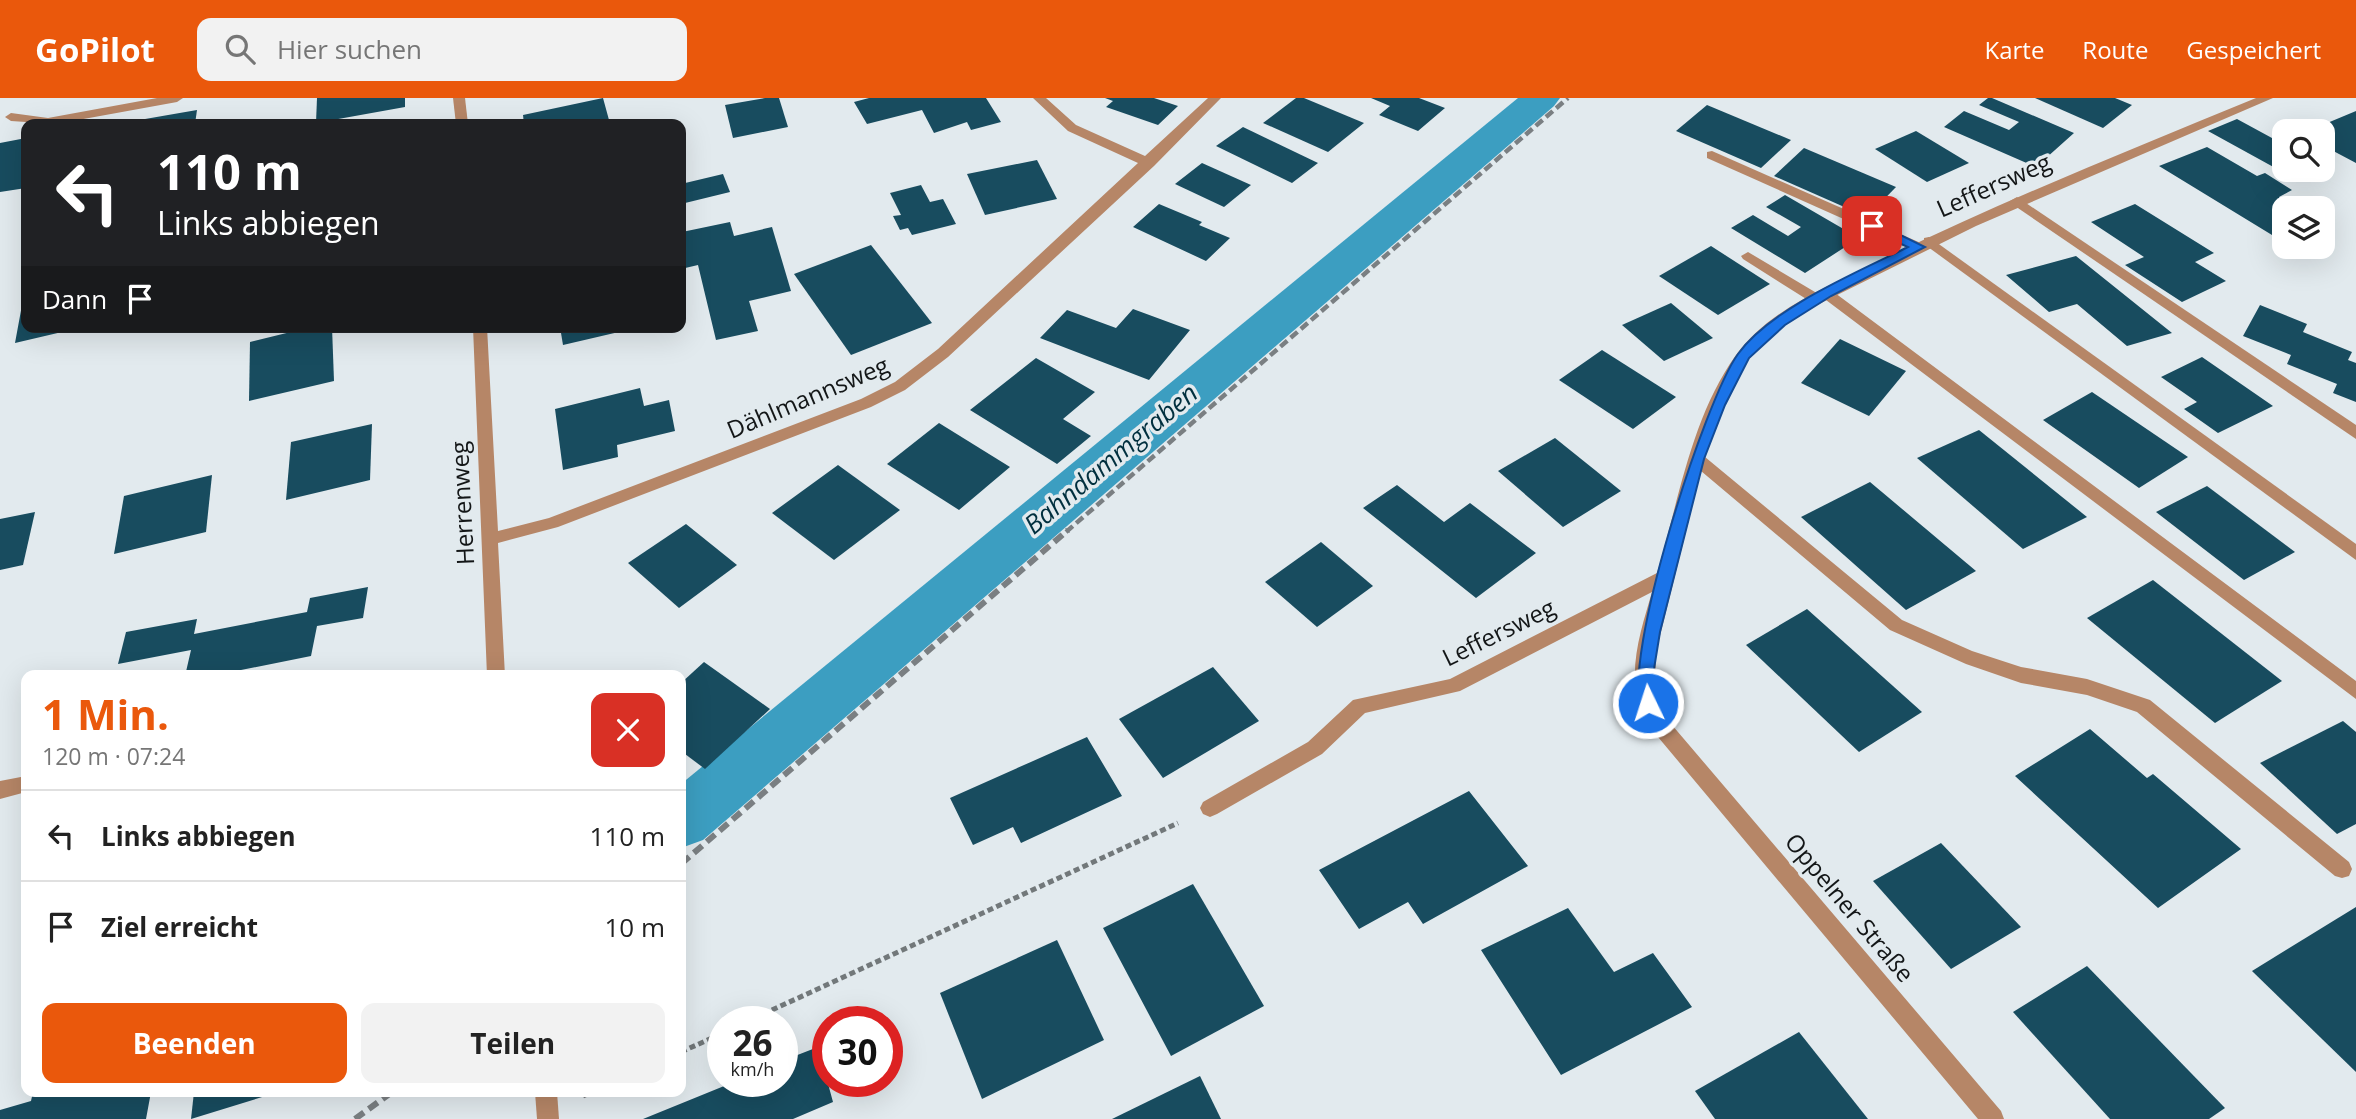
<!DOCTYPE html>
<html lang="de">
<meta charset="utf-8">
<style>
:root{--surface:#fff;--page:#f2f2f2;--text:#222;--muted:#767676;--line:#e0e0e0;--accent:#ea580c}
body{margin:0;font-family:"Open Sans",sans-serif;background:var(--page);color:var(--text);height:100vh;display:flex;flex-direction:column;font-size:26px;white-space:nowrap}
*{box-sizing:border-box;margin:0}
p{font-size:23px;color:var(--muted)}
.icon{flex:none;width:38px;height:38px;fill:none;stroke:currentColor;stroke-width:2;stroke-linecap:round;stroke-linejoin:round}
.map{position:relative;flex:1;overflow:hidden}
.sheet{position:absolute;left:21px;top:572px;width:665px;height:427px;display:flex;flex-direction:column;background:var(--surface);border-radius:14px;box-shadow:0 7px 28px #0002}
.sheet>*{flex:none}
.hud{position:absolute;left:21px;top:21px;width:665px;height:214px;border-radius:14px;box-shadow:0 7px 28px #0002;background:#202124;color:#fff;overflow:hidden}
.fabs{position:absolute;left:2272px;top:21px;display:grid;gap:14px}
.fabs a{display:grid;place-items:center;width:63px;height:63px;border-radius:14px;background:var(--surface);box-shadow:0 7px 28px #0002;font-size:35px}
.speed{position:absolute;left:707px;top:908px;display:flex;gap:14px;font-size:35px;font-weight:700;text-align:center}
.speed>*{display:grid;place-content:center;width:91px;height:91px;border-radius:50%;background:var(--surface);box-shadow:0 7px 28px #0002;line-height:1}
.speed small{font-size:18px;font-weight:400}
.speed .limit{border:10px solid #d22;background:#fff;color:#111}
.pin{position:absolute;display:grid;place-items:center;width:60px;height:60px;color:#fff;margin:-30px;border-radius:14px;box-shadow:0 4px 10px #0006}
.me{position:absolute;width:77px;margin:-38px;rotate:356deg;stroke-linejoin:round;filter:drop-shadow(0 0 5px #0008)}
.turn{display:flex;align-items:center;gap:24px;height:147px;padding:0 21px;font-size:32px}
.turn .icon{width:91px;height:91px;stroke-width:2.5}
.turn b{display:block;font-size:49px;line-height:60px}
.then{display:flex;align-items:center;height:66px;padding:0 21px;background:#0003;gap:14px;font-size:26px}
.round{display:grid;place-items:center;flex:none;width:74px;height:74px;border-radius:14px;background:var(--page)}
.overview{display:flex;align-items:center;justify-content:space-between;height:119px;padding:0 21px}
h1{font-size:42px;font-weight:700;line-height:52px;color:var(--accent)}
.primary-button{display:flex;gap:14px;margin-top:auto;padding:14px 21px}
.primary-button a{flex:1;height:80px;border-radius:14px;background:var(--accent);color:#fff;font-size:28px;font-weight:700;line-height:80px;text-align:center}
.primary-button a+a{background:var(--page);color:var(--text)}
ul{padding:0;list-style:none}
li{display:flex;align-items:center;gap:21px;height:91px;padding:0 21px;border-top:2px solid var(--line)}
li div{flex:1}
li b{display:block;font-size:26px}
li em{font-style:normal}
header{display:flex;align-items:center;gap:42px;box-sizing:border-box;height:98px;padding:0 35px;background:var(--accent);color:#fff}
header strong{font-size:33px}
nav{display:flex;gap:38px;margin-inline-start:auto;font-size:24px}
.search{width:490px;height:63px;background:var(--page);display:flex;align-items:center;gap:18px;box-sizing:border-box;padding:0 24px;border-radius:14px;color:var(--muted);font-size:26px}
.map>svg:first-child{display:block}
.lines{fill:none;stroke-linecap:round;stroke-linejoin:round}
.canal{fill:#3c9ec1;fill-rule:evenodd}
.building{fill:#184c5f}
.path{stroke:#72787a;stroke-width:5;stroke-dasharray:6 3.5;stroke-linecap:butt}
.lane{fill:#b68667;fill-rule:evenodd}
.street{fill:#b68667;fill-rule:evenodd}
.rail-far1{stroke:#7a7f82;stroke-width:4.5;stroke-dasharray:9 4.5;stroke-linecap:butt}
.rail{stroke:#7a7f82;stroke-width:6;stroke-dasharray:11 6;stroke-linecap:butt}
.route{fill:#1a73e8;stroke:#114b97;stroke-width:2}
.labels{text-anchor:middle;stroke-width:7;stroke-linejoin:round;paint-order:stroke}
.street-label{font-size:24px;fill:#131617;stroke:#e2eaee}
.water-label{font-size:26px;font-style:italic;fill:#012f3e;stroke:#e2eaee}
</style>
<header>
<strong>GoPilot</strong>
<div class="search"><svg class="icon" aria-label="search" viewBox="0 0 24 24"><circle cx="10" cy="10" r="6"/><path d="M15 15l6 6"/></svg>Hier suchen</div>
<nav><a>Karte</a><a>Route</a><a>Gespeichert</a></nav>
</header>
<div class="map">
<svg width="2356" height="1021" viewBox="0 0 2356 1021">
<rect width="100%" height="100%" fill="#e2eaee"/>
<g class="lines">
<path class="canal" d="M1518,0h42l-6,8 -851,734 -22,8v-64z"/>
</g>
<g class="building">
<path d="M317,0h88v9l-89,16z"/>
<path d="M603,0l6,22 -21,4h-64l-1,-9z"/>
<path d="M765,0h14l9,29 -55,11 -8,-33z"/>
<path d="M869,0h117l15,24 -30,8 -4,-8 -33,11 -12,-23 -55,14 -13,-22z"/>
<path d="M1105,0h49l24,8 -20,19 -52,-18 7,-6z"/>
<path d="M1296,0h8l60,25 -36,29 -65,-29z"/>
<path d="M1371,0h48l26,10 -27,23 -39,-16 11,-9z"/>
<path d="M1988,0h4l82,35 -38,34 -92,-40 20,-16 45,19 10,-8 -40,-17z"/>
<path d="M2035,0h80l17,7 -29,23z"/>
<path d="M1707,7l84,35 -30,28 -85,-37z"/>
<path d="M197,12l-2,14h-73v-1z"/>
<path d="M2356,13v52l-34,-18v-14h-14z"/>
<path d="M2237,21l46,25 -6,3 7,4v19h36l-23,10 -89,-49z"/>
<path d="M1243,29l75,36 -26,20 -76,-37z"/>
<path d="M1916,33l53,32 -42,19 -52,-33z"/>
<path d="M26,40v50l-26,4v-49z"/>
<path d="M2207,49l50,29 8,-3 27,17 -13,7 5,13v20l-12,5 -113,-69z"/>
<path d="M1804,50l92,39 -29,30 -93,-41z"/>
<path d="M1037,62l20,39 -72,16 -18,-41z"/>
<path d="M1202,65l49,22 -27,22 -49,-23z"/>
<path d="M723,76l7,18 -49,12v-20z"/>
<path d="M921,87l9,17 13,-3 13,25 -44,11 -4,-7 -8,2 -7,-14 8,-1 -11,-22z"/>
<path d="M1785,97l74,43 -54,35 -74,-45 22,-13 35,21 13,-9 -35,-20z"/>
<path d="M1159,106l43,18 -3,3 31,13 -24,23 -73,-34z"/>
<path d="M2135,106l79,49 -19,9 31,19 -44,21 -57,-37 19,-8 -53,-35z"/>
<path d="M730,124l4,14 38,-9 19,64 -42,10 9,30 -42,9 -18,-75 -17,4v-22l4,-1 -3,-14z"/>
<path d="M871,147l61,78 -81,32 -57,-81z"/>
<path d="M1711,148l59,38 -52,31 -59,-39z"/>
<path d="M2076,158l96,77 -45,13 -50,-42 -28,8 -43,-37z"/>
<path d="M1671,205l42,35 -49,23 -42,-36z"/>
<path d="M26,206v23l53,1 -64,15 7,-38z"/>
<path d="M2260,207l47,19 -4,8 49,20 -4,8 8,3v39l-23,-9 4,-9 -50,-20 4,-9 -48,-19z"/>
<path d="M1133,211l57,21 -41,50 -109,-42 27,-28 49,18z"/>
<path d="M311,229h21l2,54 -85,20 1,-59z"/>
<path d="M560,229h76v1l-73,17z"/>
<path d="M1840,241l66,32 -37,45 -68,-33z"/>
<path d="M1602,252l74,47 -43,32 -74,-49z"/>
<path d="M2202,259l71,49 -55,27 -34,-24 13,-7 -36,-25z"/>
<path d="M1036,260l59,34 -32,27 28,17 -34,28 -87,-54z"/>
<path d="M640,290l4,18 25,-6 6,31 -58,14 1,12 -55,13 -8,-61z"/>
<path d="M2092,294l96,65 -49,31 -96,-68z"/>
<path d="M939,325l71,44 -51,43 -72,-46z"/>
<path d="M372,326l-2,56 -84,20 5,-58z"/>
<path d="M1979,332l108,87 -64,32 -106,-91z"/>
<path d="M1555,340l66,53 -58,36 -65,-56z"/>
<path d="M838,367l62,45 -66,50 -62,-47z"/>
<path d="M212,377l-6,57 -92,22 10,-58z"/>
<path d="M1870,384l106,89 -70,39 -105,-93z"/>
<path d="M1397,387l47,37 26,-19 66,50 -60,45 -113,-90z"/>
<path d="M2207,388l88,66 -51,28 -88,-68z"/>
<path d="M35,414l-12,53 -23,5v-51z"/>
<path d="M686,426l51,41 -58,43 -51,-45z"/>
<path d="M1321,444l52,44 -56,41 -52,-45z"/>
<path d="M2153,482l129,101 -67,42 -128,-105z"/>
<path d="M368,489l-5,31 -46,8 -6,30 -100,20h-26l6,-26 -73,14 8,-32 71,-13 -3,15 113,-22 3,-14z"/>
<path d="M1807,511l115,103 -63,40 -113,-107z"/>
<path d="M704,564l66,47 -65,60 -24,-18v-68z"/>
<path d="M1213,569l46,54 -96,57 -44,-59z"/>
<path d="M2343,623l13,11v92l-19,10 -77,-71z"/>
<path d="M2090,631l57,49 6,-4 88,75 -83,59 -143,-132z"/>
<path d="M1087,639l35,59 -101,47 -8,-16 -40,18 -23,-47z"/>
<path d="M1469,693l59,75 -105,58 -15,-22 -49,27 -40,-59z"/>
<path d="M1941,745l80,84 -70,42 -78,-88z"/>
<path d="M1193,786l71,122 -93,50 -68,-128z"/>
<path d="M2356,809v165l-104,-101z"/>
<path d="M1568,810l46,64 39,-19 39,54 -131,68 -80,-125z"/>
<path d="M1057,842l47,100 -122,59 -42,-106z"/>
<path d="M2087,868l138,142 -16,11h-99l-97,-107z"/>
<path d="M1799,934l69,87h-153l-20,-28z"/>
<path d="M818,949l15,55 -40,17h-150l91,-37h48v-21z"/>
<path d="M1200,978l21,43h-109z"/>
<path d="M33,994h118l-5,27h-146v-9l31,-9z"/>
<path d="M194,994h81v1l-84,26z"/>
</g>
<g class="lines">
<g class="path">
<path d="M746,924l432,-199"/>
<path d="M681,954l42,-19"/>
<path d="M583,998l9,-4"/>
</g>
<g class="lane">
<path d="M1712,53l211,93 2,3 -2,3h-10l-206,-92v-6z"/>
<path d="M2017,99l339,228v14l-344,-235 -2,-3z"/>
<path d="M1929,139l427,307v16l-432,-316v-6z"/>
<path d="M1748,154l72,43 1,-5h10l525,391v18l-534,-402 -1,5h-10l-68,-43 -2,-3z"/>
</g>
<g class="street">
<path d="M157,0h26l-6,4 -121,22 -45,-3 -6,-4 6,-4 37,5z"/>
<path d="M453,0h12l3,26h-12z"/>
<path d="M1033,0h13l30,27 69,31 63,-58h13l-67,68 -206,191 -43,33 -34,17 -313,120 -60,16 7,133h-18l-14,-349h14l11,204 51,-13 312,-119 34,-17 43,-33 200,-186 -70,-32z"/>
<path d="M2256,0h17l-297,128 -167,83 -34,23 -27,28 -22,40 -21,57 197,163 70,31 49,16 66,12 63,21 199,162 3,7 -3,7 -7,2 -7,-2 -198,-164 -50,-17 -66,-12 -55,-19 -76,-34 -189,-159 -45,181 -1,37 4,17 13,19 329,386 3,8h-26l-320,-382c-5,-10 -12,-19 -17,-29 -15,-36 1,-81 11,-116l-192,99 -95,22 -43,41 -105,60 -7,3 -7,-3 -3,-6 3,-6 105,-60 45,-42 97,-21 207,-106c22,-73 34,-155 79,-218 34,-47 96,-70 146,-95 122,-60 248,-110 374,-162z"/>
<path d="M26,678v16l-26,7v-18z"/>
<path d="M535,994h22l2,27h-22z"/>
</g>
<path class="rail-far1" d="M1066,434l502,-434"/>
<g class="rail">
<path d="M681,766l387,-334"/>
<path d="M355,1021l37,-27"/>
</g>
</g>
<path class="route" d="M1868,125h8l49,24 -94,49 -46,29 -36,33 -24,47 -21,54 -44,173 -7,43 4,28 -9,7 -6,-2c-22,-45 63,-309 96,-354 33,-46 120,-82 170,-107l-40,-18z"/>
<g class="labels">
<g class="street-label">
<text transform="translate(1994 88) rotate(-24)" y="8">Leffersweg</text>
<text transform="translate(808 300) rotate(-23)" y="8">Dählmannsweg</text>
<text transform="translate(463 405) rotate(-93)" y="8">Herrenweg</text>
<text transform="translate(1499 535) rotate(-26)" y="8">Leffersweg</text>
<text transform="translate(1849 810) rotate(50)" y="8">Oppelner Straße</text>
</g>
<g class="water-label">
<text transform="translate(1111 361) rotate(-40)" y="9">Bahndammgraben</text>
</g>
</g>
</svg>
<div class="fabs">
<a><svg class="icon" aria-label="search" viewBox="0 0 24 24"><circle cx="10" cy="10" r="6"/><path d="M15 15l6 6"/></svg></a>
<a><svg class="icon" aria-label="layers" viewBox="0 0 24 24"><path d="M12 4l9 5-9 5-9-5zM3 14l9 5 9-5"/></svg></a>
</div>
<div class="speed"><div>26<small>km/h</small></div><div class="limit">30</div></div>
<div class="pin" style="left:1872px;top:128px;background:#d93025"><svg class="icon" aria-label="arrive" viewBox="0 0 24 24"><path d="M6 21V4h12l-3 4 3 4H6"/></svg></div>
<svg class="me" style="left:1648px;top:605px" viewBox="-20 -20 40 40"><circle r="17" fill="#1a73e8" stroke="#fff" stroke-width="3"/><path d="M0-11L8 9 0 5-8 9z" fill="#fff"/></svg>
<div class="hud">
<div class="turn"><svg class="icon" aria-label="left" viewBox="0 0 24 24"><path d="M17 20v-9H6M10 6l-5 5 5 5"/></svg><div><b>110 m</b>Links abbiegen</div></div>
<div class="then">Dann<svg class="icon" aria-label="arrive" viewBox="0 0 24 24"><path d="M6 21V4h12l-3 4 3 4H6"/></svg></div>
</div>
<section class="sheet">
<div class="overview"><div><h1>1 Min.</h1><p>120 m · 07:24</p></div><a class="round" style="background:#d93025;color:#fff"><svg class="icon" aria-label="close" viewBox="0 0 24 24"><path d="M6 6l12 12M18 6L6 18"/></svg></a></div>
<ul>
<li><svg class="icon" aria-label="left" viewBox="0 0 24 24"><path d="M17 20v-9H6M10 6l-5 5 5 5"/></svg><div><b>Links abbiegen</b></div><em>110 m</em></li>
<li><svg class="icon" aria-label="arrive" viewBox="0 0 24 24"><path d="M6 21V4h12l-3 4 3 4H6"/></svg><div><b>Ziel erreicht</b></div><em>10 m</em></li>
</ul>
<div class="primary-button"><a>Beenden</a><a>Teilen</a></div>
</section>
</div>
